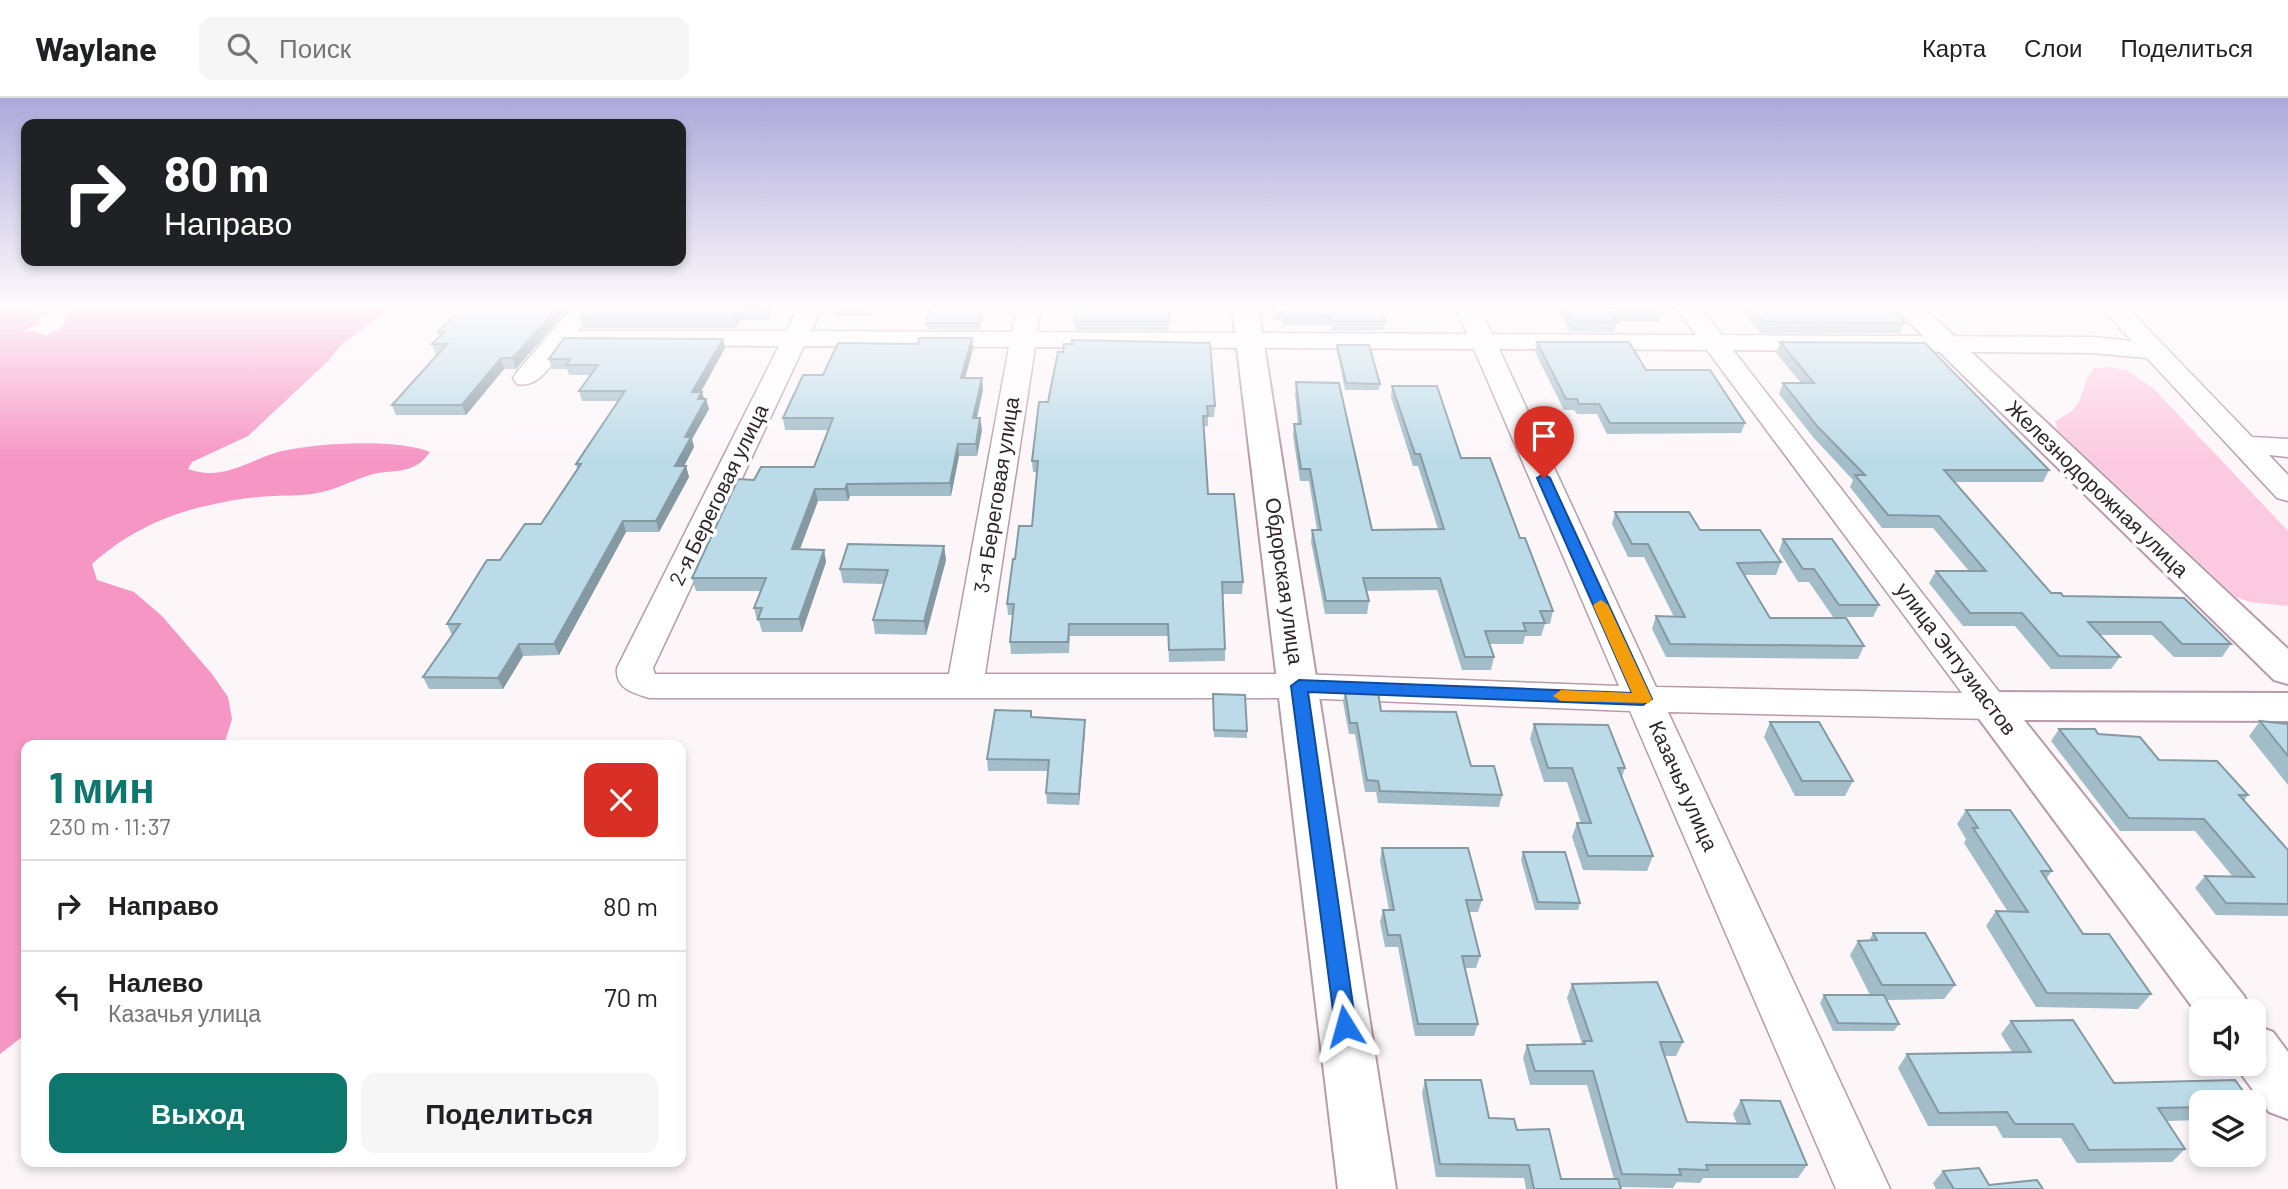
<!DOCTYPE html>
<html lang="ru">
<meta charset="utf-8">
<style>
:root{--surface:#fff;--page:#f6f6f6;--text:#202124;--muted:#757577;--line:#e0e0e0;--accent:#0f766e}
body{margin:0;font-family:Barlow,sans-serif;background:var(--page);color:var(--text);height:100vh;display:flex;flex-direction:column;font-size:26px;white-space:nowrap}
*{box-sizing:border-box;margin:0}
p{font-size:23px;color:var(--muted)}
.icon{flex:none;width:38px;height:38px;fill:none;stroke:currentColor;stroke-width:2;stroke-linecap:round;stroke-linejoin:round}
.map{position:relative;flex:1;overflow:hidden}
.panel{position:absolute;left:21px;top:642px;width:665px;height:427px;display:flex;flex-direction:column;background:var(--surface);border-radius:14px;box-shadow:0 4px 10px #0003}
.panel>*{flex:none}
.hud{position:absolute;left:21px;top:21px;width:665px;height:147px;border-radius:14px;box-shadow:0 4px 10px #0003;background:#202124;color:#fff;overflow:hidden}
.fabs{position:absolute;left:2189px;top:901px;display:grid;gap:14px}
.fabs a{display:grid;place-items:center;width:77px;height:77px;border-radius:14px;background:var(--surface);box-shadow:0 4px 10px #0003;font-size:35px}
.pin{position:absolute;display:grid;place-items:center;width:60px;height:60px;color:#fff;margin:-72px -30px;border-radius:50% 50% 50% 0;rotate:-45deg;box-shadow:0 0 7px #0007}
.pin .icon{rotate:45deg}
.me{position:absolute;width:77px;margin:-38px;rotate:352deg;stroke-linejoin:round;filter:drop-shadow(0 0 5px #0008)}
.turn{display:flex;align-items:center;gap:24px;height:147px;padding:0 28px;font-size:32px}
.turn .icon{width:91px;height:91px;stroke-width:2.5}
.turn b{display:block;font-size:49px;line-height:60px}
.round{display:grid;place-items:center;flex:none;width:74px;height:74px;border-radius:14px;background:var(--page)}
.summary{display:flex;align-items:center;justify-content:space-between;height:119px;padding:0 28px}
h1{font-size:42px;font-weight:700;line-height:52px;color:var(--accent)}
.primary-button{display:flex;gap:14px;margin-top:auto;padding:14px 28px}
.primary-button a{flex:1;height:80px;border-radius:14px;background:var(--accent);color:#fff;font-size:28px;font-weight:700;line-height:80px;text-align:center}
.primary-button a+a{background:var(--page);color:var(--text)}
ul{padding:0;list-style:none}
li{display:flex;align-items:center;gap:21px;height:91px;padding:0 28px;border-top:2px solid var(--line)}
li div{flex:1}
li b{display:block;font-size:26px}
li em{font-style:normal}
header{display:flex;align-items:center;gap:42px;box-sizing:border-box;height:98px;padding:0 35px;background:var(--surface);border-bottom:2px solid var(--line)}
header strong{font-size:33px}
nav{display:flex;gap:38px;margin-inline-start:auto;font-size:24px}
.search{width:490px;height:63px;background:var(--page);display:flex;align-items:center;gap:18px;box-sizing:border-box;padding:0 24px;border-radius:14px;color:var(--muted);font-size:26px}
.map>svg:first-child{display:block}
.green{fill:#fccae0}
.water{fill:#f696c4}
.lines{fill:none;stroke-linecap:round;stroke-linejoin:round}
.street-casing{stroke:#b89ba8;stroke-width:3}
.secondary-casing{stroke:#b89ba8;stroke-width:4}
.street{fill:#fff;fill-rule:evenodd}
.secondary{fill:#fff;fill-rule:evenodd}
.wall{fill:#a2bcc8}
.shaded-wall{fill:#8499a2}
.building{fill:#bcdbe8;stroke:#8499a2;stroke-width:2}
.route{fill:#1a73e8;stroke:#114b97;stroke-width:2}
.slow{fill:#f59e0b}
.labels{text-anchor:middle;stroke-width:7;stroke-linejoin:round;paint-order:stroke}
.street-label{font-size:21px;fill:#2f2429;stroke:#fff}
</style>
<header>
<strong>Waylane</strong>
<div class="search"><svg class="icon" aria-label="search" viewBox="0 0 24 24"><circle cx="10" cy="10" r="6"/><path d="M15 15l6 6"/></svg>Поиск</div>
<nav><a>Карта</a><a>Слои</a><a>Поделиться</a></nav>
</header>
<div class="map">
<svg width="2288" height="1091" viewBox="0 0 2288 1091">
<rect width="100%" height="100%" fill="#fcf6f9"/>
<path class="green" d="M2108,269l18,3 27,18 135,143v75l-38,-4 -14,-5 -178,-167 -3,-9c36,-17 20,-28 39,-53z"/>
<path class="water" d="M0,208h38l-1,4 11,3 -10,5 2,5 -17,9 10,-1 13,5 17,-9 4,-19 3,-2h317l-4,8 -42,31 -13,16 -80,75 -56,26 -4,7c33,12 56,-6 87,-16 35,-10 121,-15 155,-1 -16,23 -34,17 -57,22 -19,5 -36,16 -56,19 -14,3 -29,2 -43,3 -21,1 -43,4 -64,9 -44,9 -85,29 -118,59l5,16 37,12 28,24 50,58 16,23 4,22 -8,26 -198,1v288l-26,20z"/>
<g class="lines">
<g class="street-casing">
<path id="street" d="M573,208h25l-20,25h208l13,-25h24l-12,25 201,1 5,-26h24l-4,26 430,2 -12,-28h24l13,28 204,1 -21,-29h25l22,29 370,2 40,4 -32,-35h26l126,131 36,2v18l-19,-2 19,20v26l-11,-3 -130,-140 -55,-5 -359,-3 277,356 -6,9 -13,4 -323,-7 222,477h-54l-206,-478 -331,-13h-650c-17,-5 -34,-10 -32,-30l162,-322 -213,-1c-13,17 -26,44 -49,39l-4,-6 4,-6zM804,248l205,1 -60,327h-294l-2,-6zM1035,249l439,2 145,337 -320,-12h-314zM1499,251l208,1 255,343 -306,-6z"/>
</g>
<g class="secondary-casing">
<g id="secondary">
<path d="M1232,208h26l138,883h-58z"/>
<path d="M1893,208h29l366,343v35l-14,-4z"/>
<path d="M1991,594l297,1v28l-264,-1 220,276 8,16h-50v8l-225,-304 -6,-10 6,-10z"/>
<path d="M2254,927l19,7 15,20v67l-19,-7 -35,-48h20z"/>
</g>
</g>
<use href="#street" class="street"/>
<use href="#secondary" class="secondary"/>
</g>
<g class="wall">
<path d="M447,208h123l-54,63h-12l-38,46h-70l-4,-10 46,-50h-2l-4,-11 8,-7 -2,-5 23,-23 -14,-1z"/>
<path d="M775,208l-7,14h-27l-5,8h-153l-3,-10z"/>
<path d="M833,208h41l-4,10h-36z"/>
<path d="M931,208h54l-6,23h-52l-1,-6z"/>
<path d="M1169,208v24h-94v-8z"/>
<path d="M1271,208h110l4,16 -1,8 -52,1 -1,-6h-49l-1,-5h-8z"/>
<path d="M1556,208h102l4,6 -3,10h-42l-3,10h-44z"/>
<path d="M1739,208h149l17,17 -5,10h-140z"/>
<path d="M972,240l1,11 -8,29 18,12 -6,28h3l2,12 -5,26h-18l-8,40h-101l-2,5h-30l-18,48 24,1 2,12 -24,70h-40l-3,-11h-2l-3,-13 7,-17h-65l-4,-13 62,-98 60,-13 14,-37h-43l-2,-12 40,-43 95,-31z"/>
<path d="M723,241l2,9 -24,44 3,7h2l3,10 -17,30 2,8 -10,19h2l3,11 -30,55h-33l-67,123 -36,1 -20,33h-74l-6,-12 29,-42 -5,-11 53,-64 41,-36 36,-55 -1,-5 43,-63h-37l-3,-10 12,-16h-22l-2,-6h-15l-3,-10z"/>
<path d="M1537,244l109,28 99,53 -4,10 -134,1 -10,-20h-20l-3,-4h-10l-29,-58z"/>
<path d="M1780,244l269,128 -6,12h-89l97,111 12,3 121,2 47,46 -9,13h-48l-22,-22h-52l20,22 -9,12h-60l-36,-43h-52l-34,-43 7,-12h33l-36,-43h-51l-32,-41 3,-7 -40,-43 -34,-43 4,-11h18l-25,-30z"/>
<path d="M1337,247l43,39 -1,6h-34l-8,-39z"/>
<path d="M1296,284l76,148 66,-1 -20,-63h-5l-22,-69 1,-11 69,72 59,80 33,73 -3,13h-5l-4,12h-16l-2,8h-33l4,13 -3,13h-29l-25,-80 -71,1 3,10 -2,13h-42l-14,-72 1,-12h5l-8,-49h-9l-7,-45 1,-12h4l-3,-30z"/>
<path d="M1039,304l176,4 -1,11h-6v9h-4l4,68 35,88 -1,12h-19l2,55v12l-56,1 -1,-26h-98l-1,17 -58,1 -1,-12 3,-27h-5l-1,-11 8,-45 17,-33 5,-54h-4l-1,-11z"/>
<path d="M1615,414l85,18 81,32 -5,13h-32l26,43 94,28 -6,13 -192,-2 -14,-28 4,-13 18,1 -30,-60h-16l-16,-33z"/>
<path d="M1783,441l96,66 -6,12h-40l-24,-35h-11l-19,-31z"/>
<path d="M944,448l2,14 -20,75 -51,-1 -2,-14 11,-36 -41,-1 -3,-14z"/>
<path d="M1345,593l36,20 90,55 31,29 -3,12 -121,-4 -2,-11h-11l-10,-58h-6l-6,-32z"/>
<path d="M1213,596l34,37v7l-33,-1z"/>
<path d="M1031,613l1,6 53,3v11l-6,74 -32,-1 -1,-11 2,-22h-60l-1,-12z"/>
<path d="M2260,623l28,3v61l-39,-49z"/>
<path d="M1770,624l83,59 -8,15h-50l-31,-59z"/>
<path d="M1534,626l91,44 -3,9 31,79 -6,15 -64,-1 -11,-33 5,-14h4l-14,-41h-23l-14,-43z"/>
<path d="M2059,631l39,5 61,26 89,35 -4,6 44,49v66l-72,-1 -21,-27 10,-12 28,1 -38,-46h-75l-69,-90z"/>
<path d="M1966,712l86,61 -6,8 37,55 68,60 -13,15 -102,-2 -50,-81 10,-15 12,1 -44,-69 2,-4 -9,-15z"/>
<path d="M1382,750l100,52 -4,12h-9l11,44 -4,12h-12l14,56 -4,12h-59l-17,-89h-13l-5,-25 3,-12h6l-9,-49z"/>
<path d="M1523,754l57,51 -2,7h-43l-14,-50z"/>
<path d="M1873,835l82,52 -11,14 -58,1 13,24 -5,7h-61l-13,-28 4,-8h46l-20,-40 8,-14h11z"/>
<path d="M1572,886l111,58 -7,14h-11l22,66 50,2 -4,-10 8,-14 66,65 -9,13h-95l-3,5 -23,-1 -4,6 -52,-1v2h-95l-2,-11 -88,-1 -14,-84 3,-13 64,38 28,12 44,49h53l-27,-94h-57l-7,-27 4,-13 55,-1 -15,-46z"/>
<path d="M2011,923l103,62 88,19v18l-35,1 18,28 -13,13 -95,1 -16,-25h-58l-7,-12h-68l-30,-58 9,-14 105,-2 -11,-18z"/>
<path d="M1943,1073l46,14 54,4h-107l-3,-6z"/>
</g>
<g class="shaded-wall">
<path d="M559,208h11l-54,63 -3,-11z"/>
<path d="M768,208h7l-7,14 -2,-10z"/>
<path d="M869,208h5l-4,10z"/>
<path d="M983,208h2l-6,23 -1,-6z"/>
<path d="M739,212l2,10 -5,8 -2,-10z"/>
<path d="M972,240l1,11 -11,41 -1,-12z"/>
<path d="M723,241l2,9 -30,54 -3,-10z"/>
<path d="M501,260l3,11 -38,46 -4,-10z"/>
<path d="M982,280l1,12 -9,40 -1,-12z"/>
<path d="M702,294l3,10 1,-3 3,10 -17,30 2,8 -16,30 -3,-11 23,-67z"/>
<path d="M980,320l2,12 -5,26 -1,-12z"/>
<path d="M958,346l1,12 -8,40 -1,-13z"/>
<path d="M686,368l3,11 -30,55 -3,-11z"/>
<path d="M847,386l3,12 -2,5 -3,-12z"/>
<path d="M815,391l3,12 -23,61 -3,-13z"/>
<path d="M623,423l3,11 -67,123 -5,-11z"/>
<path d="M944,448l2,14 -20,75 -2,-14z"/>
<path d="M824,452l2,12 -24,70 -3,-13z"/>
<path d="M519,546l4,12 -20,33 -5,-11z"/>
<path d="M1085,622v11l-6,74v-11z"/>
</g>
<g class="building">
<path d="M463,208h96l-46,52h-12l-39,47h-70l55,-61h-15l12,-12h-6z"/>
<path d="M590,208h178l-2,4h-27l-5,8h-154z"/>
<path d="M931,208h52l-5,17h-52z"/>
<path d="M1077,208h92v16h-94z"/>
<path d="M1273,208h108l4,16h-52l-1,-5 -50,-1v-4h-8z"/>
<path d="M1564,208h94l4,6h-52l7,10 -45,-1z"/>
<path d="M1751,208h137l17,17 -141,-1z"/>
<path d="M564,240l159,1 -31,53h10l-4,7h8l-21,38h6l-16,29h11l-30,55h-33l-69,123h-35l-21,34 -75,-1 37,-53h-13l40,-64h13l25,-36h16l40,-60h-5l49,-73h-46l19,-26h-32l4,-6h-21z"/>
<path d="M919,240h53l-11,40h21l-9,40h7l-4,26h-18l-8,39 -103,1 -2,5h-30l-23,60 32,1 -25,69h-41l4,-11h-8l12,-30h-74l46,-99 16,1 7,-13h53l19,-49h-50l20,-43h20l15,-32 80,1z"/>
<path d="M1072,242l138,3 5,63h-8l1,10h-5l5,78h26l9,88h-21l3,67 -56,1 -1,-26h-99l-1,18h-58l4,-38h-7l6,-45h2l4,-33h13l6,-65h-6l7,-59h9l10,-50h5l1,-8h8z"/>
<path d="M1537,244h92l17,28h64l35,53h-135l-11,-19h-20l-2,-5h-11z"/>
<path d="M1780,244l145,1 124,127h-105l107,123h10l2,3 121,2 47,46h-49l-21,-22h-73l32,35 -61,-1 -37,-43h-52l-34,-42h50l-47,-55 -51,-1 -33,-40h10l-48,-49 -34,-43h31z"/>
<path d="M1337,247h32l11,39 -34,-1z"/>
<path d="M1296,284l43,1 33,147 72,-1 -24,-75h-5l-23,-68h45l24,72h29l30,80h5l28,73h-13l5,12h-22l3,8h-41l9,26h-29l-25,-79h-77l6,23h-43l-14,-71h9l-11,-61h-9l-7,-45h7z"/>
<path d="M1615,414h74l11,18h60l21,32 -44,1 33,55h76l18,28 -194,-2 -14,-28 29,1 -37,-73h-16z"/>
<path d="M1783,441h49l47,66h-40l-25,-36h-11z"/>
<path d="M848,446l96,2 -20,75 -51,-1 15,-50 -48,-1z"/>
<path d="M1345,593l33,1 3,19 75,1 15,54h23l8,29 -122,-4 -2,-10 -11,-1 -10,-57h-7z"/>
<path d="M1213,596l32,1 2,36 -33,-1z"/>
<path d="M995,612l36,1v6l54,3 -6,74 -33,-1 3,-33 -62,-1z"/>
<path d="M2260,623l28,3v32z"/>
<path d="M1770,624h49l34,59h-51z"/>
<path d="M1534,626l74,1 17,43h-7l35,88h-65l-11,-33h14l-19,-55h-24z"/>
<path d="M2059,631h36l3,5 42,3 19,23 58,1 31,34h-9l49,55v54l-62,-1 -21,-27 49,1 -50,-58 -75,-1z"/>
<path d="M1966,712h44l42,61h-11l42,63h26l42,60 -104,-1 -51,-82 32,1 -55,-84h5z"/>
<path d="M1382,750h86l14,52h-16l14,56h-18l16,68h-60l-18,-89h-12l-5,-25h11z"/>
<path d="M1523,754h42l15,51 -42,-1z"/>
<path d="M1873,835h52l30,52h-73l-24,-44 19,-1z"/>
<path d="M1657,884l26,60h-23l27,80 63,2 -9,-24 39,1 27,64h-101l2,5 -29,-1 2,6 -59,-1 -29,-103h-58l-8,-26 58,-1 -1,-3h8l-20,-57z"/>
<path d="M1824,897h60l15,29 -61,-1z"/>
<path d="M2073,922l41,63 121,-3 16,22h-49v5l-44,1 27,41 -96,1 -16,-26h-58l-8,-12 -68,1 -32,-59 124,-2 -20,-31z"/>
<path d="M1425,982h56l8,38 25,1 3,11 32,-1 12,50h57l3,10h-87l-5,-24 -89,-1z"/>
<path d="M1979,1070l10,17 48,-5 6,9h-89l-11,-18z"/>
</g>
<linearGradient id="sky" x2="0" y2="1"><stop stop-color="#ada8da"/><stop offset="0.58" stop-color="#fefbfc"/><stop offset="1" stop-color="#fefbfc" stop-opacity="0"/></linearGradient>
<rect width="2288" height="361" fill="url(#sky)"/>
<path class="route" d="M1544,376l6,4 102,221 -9,6 -335,-13 48,334 -3,7 -8,3 -7,-3 -3,-7 -44,-340 8,-6 333,13 -95,-215z"/>
<path class="slow" d="M1601,502l7,5 44,94 -3,4 -88,-2 -8,-5 8,-6 71,3 -39,-88z"/>
<g class="labels">
<g class="street-label">
<text transform="translate(2097 391) rotate(44)" y="7">Железнодорожная улица</text>
<text transform="translate(719 397) rotate(-64)" y="7">2-я Береговая улица</text>
<text transform="translate(997 397) rotate(-81)" y="7">3-я Береговая улица</text>
<text transform="translate(1284 483) rotate(82)" y="7">Обдорская улица</text>
<text transform="translate(1956 561) rotate(53)" y="7">улица Энтузиастов</text>
<text transform="translate(1683 688) rotate(66)" y="7">Казачья улица</text>
</g>
</g>
</svg>
<div class="fabs">
<a><svg class="icon" aria-label="sound" viewBox="0 0 24 24"><path d="M4 9h4l5-4v14l-5-4H4zM17 9q2 3 0 6"/></svg></a>
<a><svg class="icon" aria-label="layers" viewBox="0 0 24 24"><path d="M12 4l9 5-9 5-9-5zM3 14l9 5 9-5"/></svg></a>
</div>
<div class="pin" style="left:1544px;top:380px;background:#d93025"><svg class="icon" aria-label="arrive" viewBox="0 0 24 24"><path d="M6 21V4h12l-3 4 3 4H6"/></svg></div>
<svg class="me" style="left:1345px;top:928px" viewBox="-20 -20 40 40"><path d="M0-17L14 15 0 8-14 15z" fill="#1a73e8" stroke="#fff" stroke-width="4"/></svg>
<div class="hud">
<div class="turn"><svg class="icon" aria-label="right" viewBox="0 0 24 24"><path d="M7 20v-9h11M14 6l5 5-5 5"/></svg><div><b>80 m</b>Направо</div></div>
</div>
<section class="panel">
<div class="summary"><div><h1>1 мин</h1><p>230 m · 11:37</p></div><a class="round" style="background:#d93025;color:#fff"><svg class="icon" aria-label="close" viewBox="0 0 24 24"><path d="M6 6l12 12M18 6L6 18"/></svg></a></div>
<ul>
<li><svg class="icon" aria-label="right" viewBox="0 0 24 24"><path d="M7 20v-9h11M14 6l5 5-5 5"/></svg><div><b>Направо</b></div><em>80 m</em></li>
<li><svg class="icon" aria-label="left" viewBox="0 0 24 24"><path d="M17 20v-9H6M10 6l-5 5 5 5"/></svg><div><b>Налево</b><p>Казачья улица</p></div><em>70 m</em></li>
</ul>
<div class="primary-button"><a>Выход</a><a>Поделиться</a></div>
</section>
</div>
